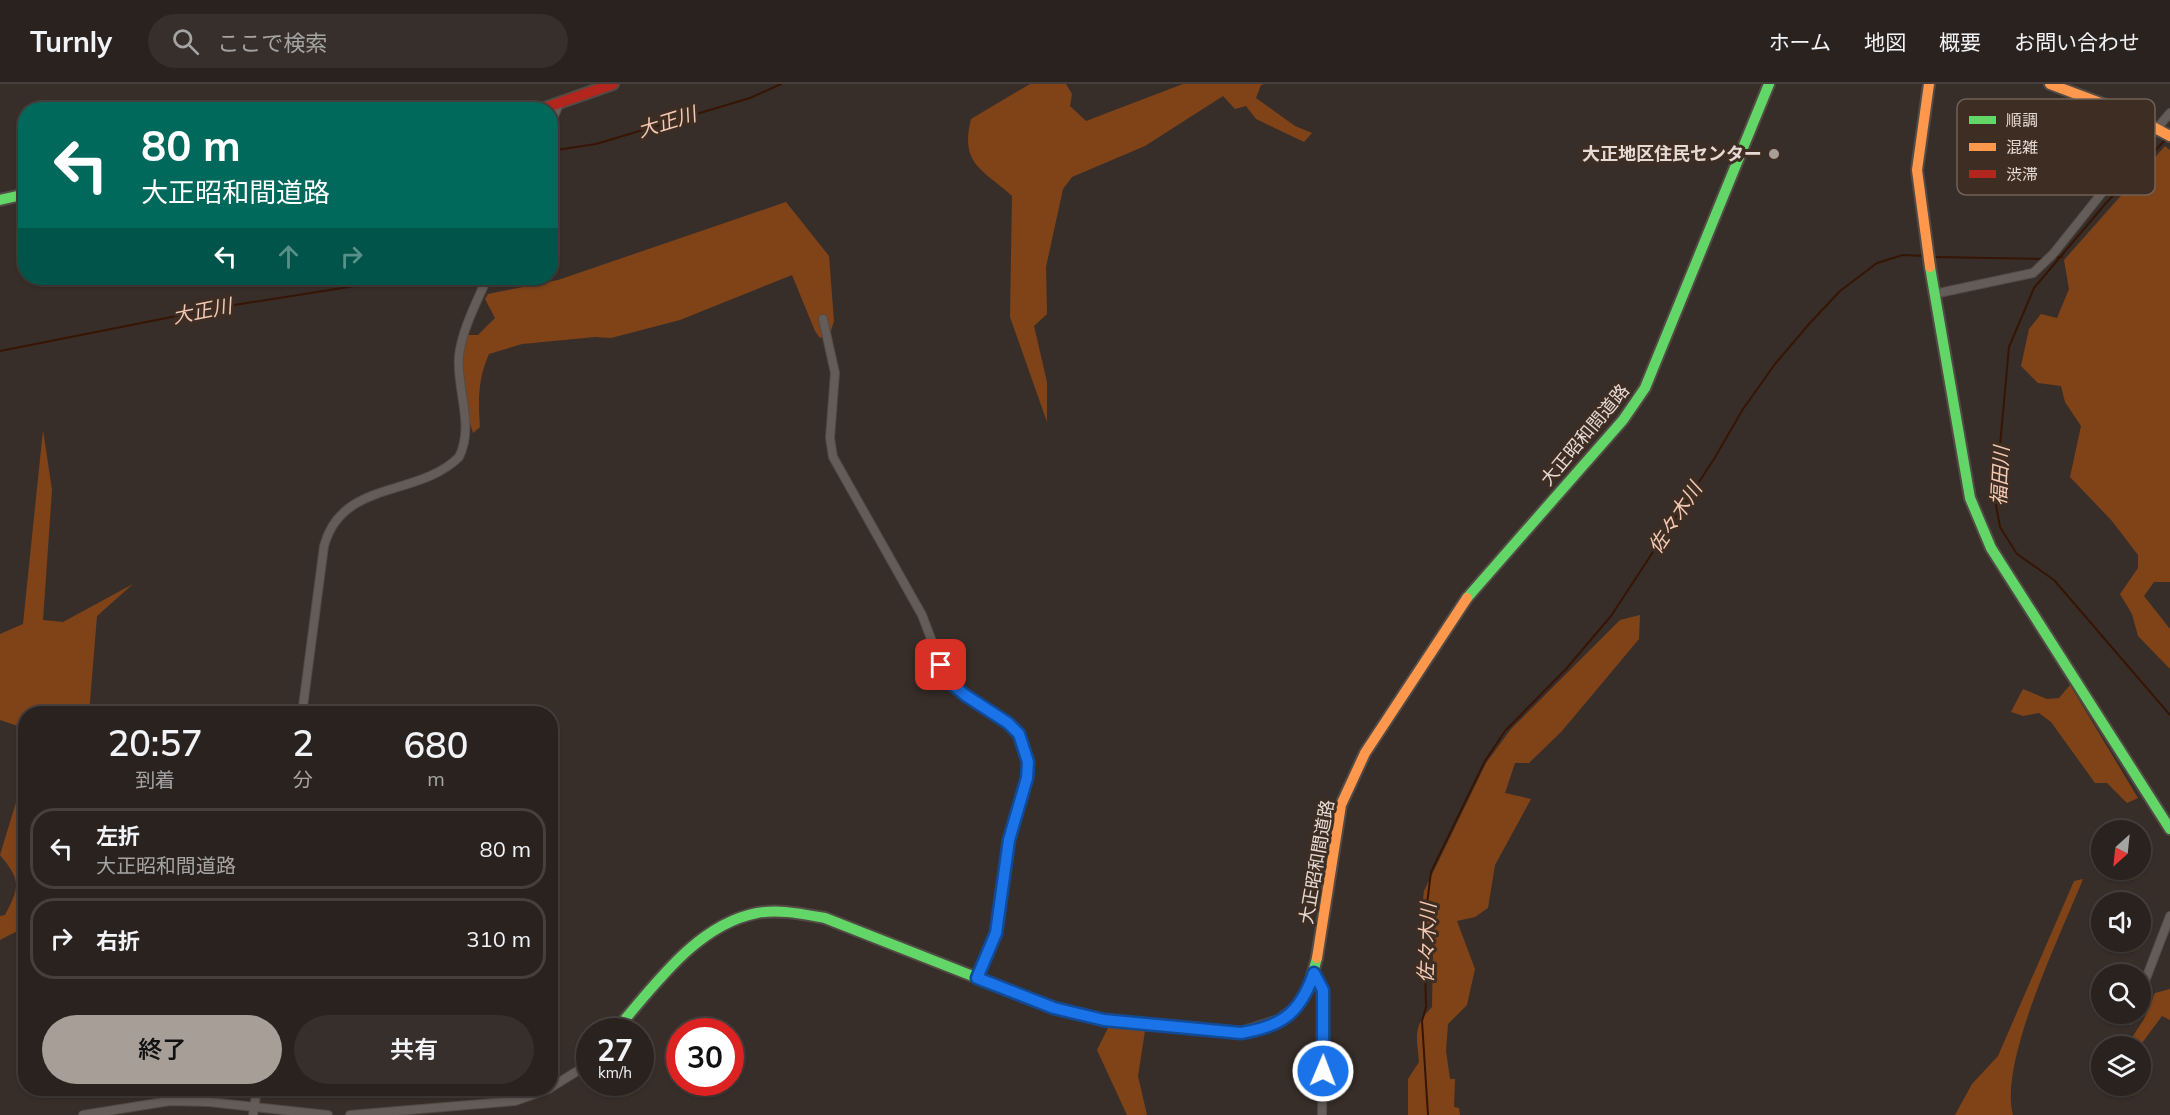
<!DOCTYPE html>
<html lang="ja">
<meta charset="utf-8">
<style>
:root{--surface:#2a221f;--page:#362f2c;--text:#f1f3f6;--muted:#a5a4a4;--line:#463f3d;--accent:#a89e98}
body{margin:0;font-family:Mulish,"Noto Sans JP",sans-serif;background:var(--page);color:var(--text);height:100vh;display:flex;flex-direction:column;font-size:22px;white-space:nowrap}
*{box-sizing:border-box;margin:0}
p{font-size:20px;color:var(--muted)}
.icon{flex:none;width:33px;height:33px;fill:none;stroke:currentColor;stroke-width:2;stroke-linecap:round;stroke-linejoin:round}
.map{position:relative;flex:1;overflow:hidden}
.sheet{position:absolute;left:18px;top:622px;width:540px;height:390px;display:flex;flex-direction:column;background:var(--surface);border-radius:24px;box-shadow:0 2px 4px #0004,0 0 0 2px var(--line)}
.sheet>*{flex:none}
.hud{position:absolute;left:18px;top:18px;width:540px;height:183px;border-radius:24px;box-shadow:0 2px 4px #0004,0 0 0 2px var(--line);background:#00695c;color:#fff;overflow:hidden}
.needle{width:39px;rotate:207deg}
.controls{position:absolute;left:2091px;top:736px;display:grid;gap:12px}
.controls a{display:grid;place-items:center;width:60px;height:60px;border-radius:50%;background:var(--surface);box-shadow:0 2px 4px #0004,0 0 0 2px var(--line);font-size:30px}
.speed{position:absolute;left:576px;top:934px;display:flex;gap:12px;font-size:30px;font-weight:700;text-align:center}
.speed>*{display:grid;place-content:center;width:78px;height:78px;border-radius:50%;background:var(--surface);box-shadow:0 2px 4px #0004,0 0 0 2px var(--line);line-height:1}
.speed small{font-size:15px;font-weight:400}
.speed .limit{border:9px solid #d22;background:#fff;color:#111}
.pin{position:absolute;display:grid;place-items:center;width:51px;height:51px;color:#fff;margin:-26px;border-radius:12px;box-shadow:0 3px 9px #0006}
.me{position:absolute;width:66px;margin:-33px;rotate:1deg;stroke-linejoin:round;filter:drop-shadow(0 0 4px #0008)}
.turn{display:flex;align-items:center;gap:21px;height:126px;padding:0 24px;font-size:27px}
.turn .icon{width:78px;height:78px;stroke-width:2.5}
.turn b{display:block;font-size:42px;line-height:51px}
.lanes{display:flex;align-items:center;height:57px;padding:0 24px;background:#0003;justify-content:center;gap:30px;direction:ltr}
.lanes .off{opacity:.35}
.eta{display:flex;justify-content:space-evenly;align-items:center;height:102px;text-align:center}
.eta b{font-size:36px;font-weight:600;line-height:42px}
.button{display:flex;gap:12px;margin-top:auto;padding:12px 24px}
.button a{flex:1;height:69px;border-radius:36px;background:var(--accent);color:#111;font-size:24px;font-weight:600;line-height:69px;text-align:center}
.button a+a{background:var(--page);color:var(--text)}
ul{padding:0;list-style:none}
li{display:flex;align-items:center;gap:18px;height:81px;margin:0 12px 9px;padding:0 12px;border:3px solid var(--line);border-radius:24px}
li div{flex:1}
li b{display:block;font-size:22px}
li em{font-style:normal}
header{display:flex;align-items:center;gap:36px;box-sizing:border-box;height:84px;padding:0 30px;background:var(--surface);border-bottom:2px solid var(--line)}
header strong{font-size:28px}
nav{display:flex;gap:33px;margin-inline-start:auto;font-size:21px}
.search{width:420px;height:54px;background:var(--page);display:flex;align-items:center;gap:15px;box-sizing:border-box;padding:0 21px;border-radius:33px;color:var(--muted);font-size:22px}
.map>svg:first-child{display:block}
.forest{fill:#804318}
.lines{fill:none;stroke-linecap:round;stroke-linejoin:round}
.stream{stroke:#361504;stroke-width:2}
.street-casing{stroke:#524a45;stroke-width:10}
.fast-casing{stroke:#524a45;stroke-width:14}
.slow-casing{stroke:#524a45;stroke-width:14}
.jam-casing{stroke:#524a45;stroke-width:14}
.street{stroke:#635c58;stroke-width:8}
.fast{stroke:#63d668;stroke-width:10}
.slow{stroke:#ff974d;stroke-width:10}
.jam{stroke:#b3261e;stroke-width:10}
.route-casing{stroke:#114b97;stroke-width:15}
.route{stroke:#1a73e8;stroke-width:10}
.poi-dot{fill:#a89e98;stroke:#3e2d23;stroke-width:2}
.labels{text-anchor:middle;stroke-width:6;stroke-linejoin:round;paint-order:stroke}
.poi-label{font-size:18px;font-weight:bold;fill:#e5dad4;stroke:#3e2d23;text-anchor:end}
.street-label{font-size:18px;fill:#e5dad4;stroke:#3e2d23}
.water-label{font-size:20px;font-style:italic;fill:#f2c9b2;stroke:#3e2d23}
.key{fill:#3e2d23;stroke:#706158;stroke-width:1.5}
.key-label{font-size:16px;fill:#e5dad4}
</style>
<header>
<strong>Turnly</strong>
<div class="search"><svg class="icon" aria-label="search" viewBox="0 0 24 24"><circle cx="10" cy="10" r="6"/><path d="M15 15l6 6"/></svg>ここで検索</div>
<nav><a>ホーム</a><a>地図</a><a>概要</a><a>お問い合わせ</a></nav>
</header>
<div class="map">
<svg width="2170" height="1031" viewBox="0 0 2170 1031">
<rect width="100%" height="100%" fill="#382e29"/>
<g class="forest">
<path d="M1030,0h36l6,10 -2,12 16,15 97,-37h82l-4,1 -5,13 39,28 17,7 -8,9 -48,-23 -10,-13 -11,3 -12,-13 -78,50 -73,31 -9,12 -17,78 1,47 -13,12 13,56v40l-37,-105 2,-121c-31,-28 -52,-32 -41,-77z"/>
<path d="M2165,62l5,4v432h-16l-10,14 26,33v40l-32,-33 -6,-22 -12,-20 18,-26v-13l-26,-34 -42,-44 11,-51 -16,-24 -4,-16 -23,-3 -17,-17 8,-37 12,-15 16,4 12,-29 -5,-29z"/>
<path d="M786,118l43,54 5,65 -4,13 -10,4 -5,-7 -23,-56 -112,45 -69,18 -16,-1 -73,7 -33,10c-11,25 -11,45 -9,73l-7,6 -4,-13 -7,-62 6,-23h10l17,-17 -10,-19 3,-5 70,-14z"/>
<path d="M43,346l9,60 -9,130 20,2 70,-38 -36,32 -8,98h-63l-1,18 -1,-4 -24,-8v-86l23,-10z"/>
<path d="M1640,531l-1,24 -77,92 -33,32h-14l-10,30 26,6 -36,66 -7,43 -13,9 -18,4 18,48 -8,36 -19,19 -2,27 4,28h5l-1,28 5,1 1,7h-52v-36l11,-17c-2,-27 -7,-34 13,-55l1,-51 -11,-49 2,-16 62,-128 25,-34 109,-109z"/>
<path d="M2070,601l68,113 -11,5 -20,-20h-12l-44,-61 -12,-9 -16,3 -12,-4 12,-23 24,10 12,-1z"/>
<path d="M25,689v154l-25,13v-24l5,-1c15,-28 16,-35 -5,-60z"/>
<path d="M2083,795c-21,53 -85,183 -70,236h-58l17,-31 26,-28 76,-175z"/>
<path d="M2170,905v31l-8,-4 -23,31h-13l18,-28 11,-26z"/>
<path d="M1109,942l36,5 -7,45 9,39h-20l-30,-65z"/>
</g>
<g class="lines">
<g class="stream">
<path d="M2166,55l-60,64 -72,85 -25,59 -14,153 5,27 17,27 37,26 116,135"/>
<path d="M550,67l46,-7 154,-46 31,-14"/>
<path d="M1933,173l111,2"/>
<path d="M2053,174l9,-1"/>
<path d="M0,267l222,-44 183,-29"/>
<path d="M1428,1031l-6,-94 4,-14 -2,-79 7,-56 54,-111 20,-30 61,-62 45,-53 103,-157 29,-50 32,-45 34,-40 31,-33 37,-28 26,-8 21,1"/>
</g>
<g class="street-casing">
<g id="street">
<path d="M550,42l9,-22"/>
<path d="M1934,210l99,-21 20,-19 52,-65 65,-76"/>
<path d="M823,235l12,54 -5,65 3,19 89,158 19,50 12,20 12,10 43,28 11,11 8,22v22l-18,62 -14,93 -18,45"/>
<path d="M302,630l22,-168c18,-67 94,-48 135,-89 16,-32 -3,-68 0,-101 3,-27 18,-54 28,-78"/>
<path d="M1315,889l8,17 1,15 -2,110"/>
<path d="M2140,910l30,-78"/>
<path d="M2130,936l3,-6"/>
<path d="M550,1004l29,-18 11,-11"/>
<path d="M83,1031l87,-14 39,1 119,13"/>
<path d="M253,1031l4,-26"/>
<path d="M350,1031l165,-14 34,-12"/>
</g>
</g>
<g class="fast-casing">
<g id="fast">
<path d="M0,116l26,-6"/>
<path d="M1930,183l40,231 21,50 179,281"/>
<path d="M1467,514l156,-178 22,-32 124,-304"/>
<path d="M614,948c39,-44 81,-107 143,-119 23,-4 45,1 68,5l229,90 50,12 137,13 38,-12 17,-13 13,-21 8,-29"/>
</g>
</g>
<g class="slow-casing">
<g id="slow">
<path d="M1929,0l-12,86 13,97"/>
<path d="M2050,0l77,29 43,23"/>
<path d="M1317,874l24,-153 24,-52 102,-155"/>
</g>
</g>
<g class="jam-casing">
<path id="jam" d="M539,26l74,-26"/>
</g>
<use href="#street" class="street"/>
<use href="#fast" class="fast"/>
<use href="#slow" class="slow"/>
<use href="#jam" class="jam"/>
</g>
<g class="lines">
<g class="route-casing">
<path id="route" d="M941,581l12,20 12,10 43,28 11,11 9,28 -1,16 -18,62 -13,93 -19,45 77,30 50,12 137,13c42,-7 59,-20 73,-60l9,17v81"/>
</g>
<use href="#route" class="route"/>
</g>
<circle class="poi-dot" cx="1774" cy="70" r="6"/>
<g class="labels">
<g class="poi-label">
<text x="1762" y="76">大正地区住民センター</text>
</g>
<g class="street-label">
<text transform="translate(1585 351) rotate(-50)" y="6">大正昭和間道路</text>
<text transform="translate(1317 778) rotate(-80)" y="6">大正昭和間道路</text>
</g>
<g class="water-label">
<text transform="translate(667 38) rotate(-17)" y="7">大正川</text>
<text transform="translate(202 227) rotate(-11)" y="7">大正川</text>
<text transform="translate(2000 392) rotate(-87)" y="7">福田川</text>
<text transform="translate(1675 434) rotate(-57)" y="7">佐々木川</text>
<text transform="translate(1427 859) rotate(-88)" y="7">佐々木川</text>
</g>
</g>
<rect x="1957" y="15" width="198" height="96" rx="9" class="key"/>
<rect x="1969" y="32" width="27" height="8" fill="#63d668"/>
<rect x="1969" y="59" width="27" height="8" fill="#ff974d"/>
<rect x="1969" y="86" width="27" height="8" fill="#b3261e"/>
<g class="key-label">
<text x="2006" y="42">順調</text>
<text x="2006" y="69">混雑</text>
<text x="2006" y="96">渋滞</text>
</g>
</svg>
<div class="controls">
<a><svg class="needle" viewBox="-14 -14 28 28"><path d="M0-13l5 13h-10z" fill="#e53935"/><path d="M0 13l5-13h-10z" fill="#a5a4a4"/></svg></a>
<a><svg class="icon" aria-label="sound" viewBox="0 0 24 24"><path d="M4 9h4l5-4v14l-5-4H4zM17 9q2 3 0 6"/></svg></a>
<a><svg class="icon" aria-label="search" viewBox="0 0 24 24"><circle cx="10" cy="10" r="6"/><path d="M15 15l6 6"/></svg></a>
<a><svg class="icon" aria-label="layers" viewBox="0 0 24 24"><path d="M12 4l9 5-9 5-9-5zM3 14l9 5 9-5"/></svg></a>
</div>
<div class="speed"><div>27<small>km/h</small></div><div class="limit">30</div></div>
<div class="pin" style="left:941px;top:581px;background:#d93025"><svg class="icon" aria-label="arrive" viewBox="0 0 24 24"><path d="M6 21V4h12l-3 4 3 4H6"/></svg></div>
<svg class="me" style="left:1323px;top:987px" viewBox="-20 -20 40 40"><circle r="17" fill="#1a73e8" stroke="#fff" stroke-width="3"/><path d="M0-11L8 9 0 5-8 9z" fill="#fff"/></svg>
<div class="hud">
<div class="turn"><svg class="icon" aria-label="left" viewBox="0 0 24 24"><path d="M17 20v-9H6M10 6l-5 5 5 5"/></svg><div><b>80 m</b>大正昭和間道路</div></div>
<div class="lanes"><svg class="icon" aria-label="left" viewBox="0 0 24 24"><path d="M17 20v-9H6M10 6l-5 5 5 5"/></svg><svg class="icon off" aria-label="ahead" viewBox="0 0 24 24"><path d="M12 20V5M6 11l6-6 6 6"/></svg><svg class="icon off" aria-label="right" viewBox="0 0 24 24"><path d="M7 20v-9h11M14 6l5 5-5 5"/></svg></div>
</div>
<section class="sheet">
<div class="eta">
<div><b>20:57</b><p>到着</p></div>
<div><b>2</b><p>分</p></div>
<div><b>680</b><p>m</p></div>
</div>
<ul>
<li><svg class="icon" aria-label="left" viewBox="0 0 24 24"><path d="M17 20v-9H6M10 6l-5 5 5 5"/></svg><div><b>左折</b><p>大正昭和間道路</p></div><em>80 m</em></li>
<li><svg class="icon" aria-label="right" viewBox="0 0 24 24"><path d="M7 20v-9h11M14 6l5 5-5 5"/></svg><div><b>右折</b></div><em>310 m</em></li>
</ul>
<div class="button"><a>終了</a><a>共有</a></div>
</section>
</div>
